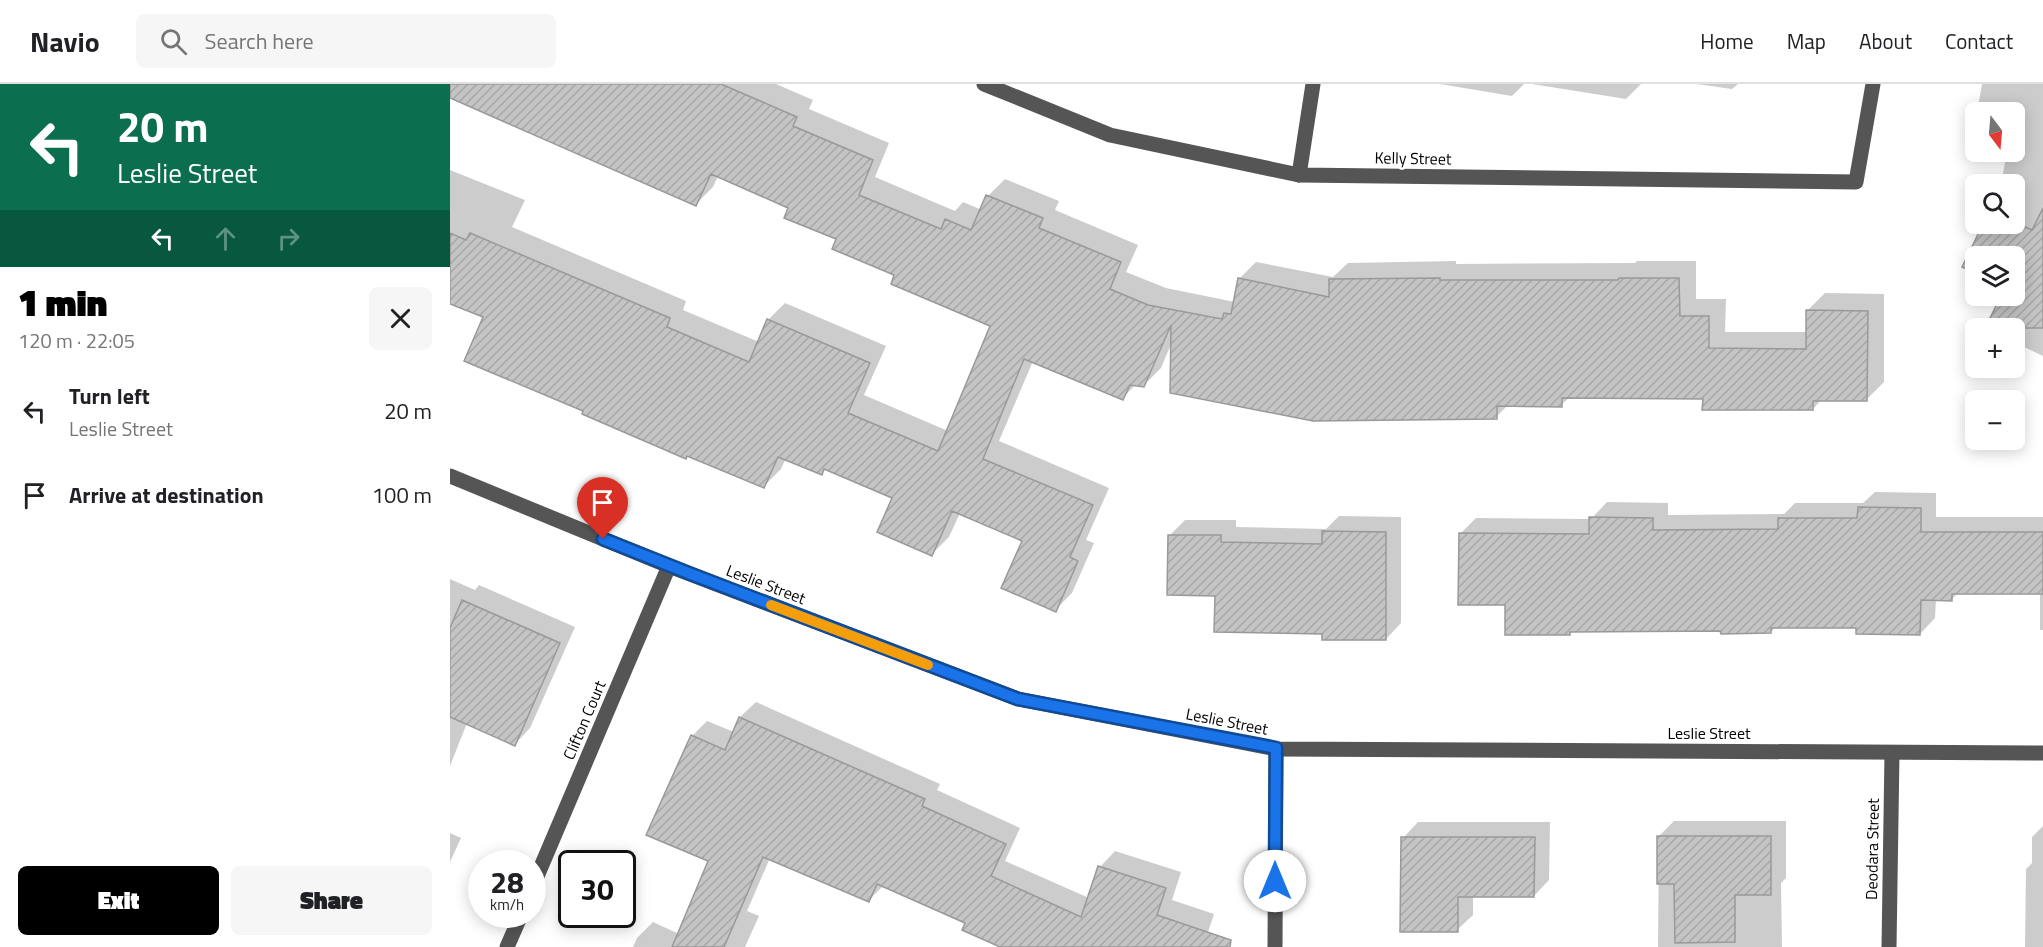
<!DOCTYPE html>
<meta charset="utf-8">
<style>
:root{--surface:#fff;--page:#f6f6f6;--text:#202124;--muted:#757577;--line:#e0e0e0;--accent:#000}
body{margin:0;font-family:"Titillium Web",sans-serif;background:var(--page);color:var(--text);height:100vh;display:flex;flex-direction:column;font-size:22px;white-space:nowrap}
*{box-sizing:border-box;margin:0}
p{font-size:20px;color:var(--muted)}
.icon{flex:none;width:33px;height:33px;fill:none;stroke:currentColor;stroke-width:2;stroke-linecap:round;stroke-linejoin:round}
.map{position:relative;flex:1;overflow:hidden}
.side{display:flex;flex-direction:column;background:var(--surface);width:450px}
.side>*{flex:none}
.top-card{background:#0b6e4f;color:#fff;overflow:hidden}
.needle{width:39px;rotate:164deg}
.fabs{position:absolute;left:1515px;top:18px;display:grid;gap:12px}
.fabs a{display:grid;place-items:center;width:60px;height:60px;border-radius:9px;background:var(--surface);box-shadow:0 3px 15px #0003;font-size:30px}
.speed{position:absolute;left:18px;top:766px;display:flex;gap:12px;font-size:30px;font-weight:700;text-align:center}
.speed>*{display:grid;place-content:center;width:78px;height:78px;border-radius:50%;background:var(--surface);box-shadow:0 3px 15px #0003;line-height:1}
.speed small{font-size:15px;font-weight:400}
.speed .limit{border:3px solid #111;border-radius:9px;background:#fff;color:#111}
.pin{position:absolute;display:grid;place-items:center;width:51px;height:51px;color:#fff;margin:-62px -26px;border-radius:50% 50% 50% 0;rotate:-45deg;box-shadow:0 0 6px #0007}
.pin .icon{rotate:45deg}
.me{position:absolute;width:66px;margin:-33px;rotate:0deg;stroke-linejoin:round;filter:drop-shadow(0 0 4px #0008)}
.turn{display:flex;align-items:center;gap:21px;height:126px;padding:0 18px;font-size:27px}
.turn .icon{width:78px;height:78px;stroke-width:2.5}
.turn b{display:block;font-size:42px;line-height:51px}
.lanes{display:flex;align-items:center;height:57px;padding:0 18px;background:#0003;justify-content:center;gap:30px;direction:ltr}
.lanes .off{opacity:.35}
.round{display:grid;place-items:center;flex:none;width:63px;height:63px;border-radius:9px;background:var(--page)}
.overview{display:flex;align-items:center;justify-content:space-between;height:102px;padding:0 18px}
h1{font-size:36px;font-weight:800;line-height:45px;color:var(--accent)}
.button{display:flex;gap:12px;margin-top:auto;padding:12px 18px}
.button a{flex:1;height:69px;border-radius:9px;background:var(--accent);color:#fff;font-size:24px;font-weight:800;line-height:69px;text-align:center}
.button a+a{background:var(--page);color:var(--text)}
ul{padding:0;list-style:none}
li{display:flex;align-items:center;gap:18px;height:84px;padding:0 18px}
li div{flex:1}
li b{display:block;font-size:22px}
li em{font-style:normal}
header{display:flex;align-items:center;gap:36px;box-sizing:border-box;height:84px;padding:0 30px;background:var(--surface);border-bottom:2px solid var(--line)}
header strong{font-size:28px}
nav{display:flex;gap:33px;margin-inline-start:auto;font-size:21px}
.search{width:420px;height:54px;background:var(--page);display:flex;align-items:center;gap:15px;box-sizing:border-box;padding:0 21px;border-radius:9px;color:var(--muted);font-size:22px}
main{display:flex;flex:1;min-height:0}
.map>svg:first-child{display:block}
.shadow{fill:#0003}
.building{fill:url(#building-hatch);stroke:#999;stroke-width:1.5}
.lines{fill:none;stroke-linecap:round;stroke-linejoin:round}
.minor{stroke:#555;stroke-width:15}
.route-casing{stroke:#114b97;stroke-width:15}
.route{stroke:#1a73e8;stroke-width:10}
.slow{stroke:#f59e0b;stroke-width:10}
.labels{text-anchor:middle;stroke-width:5;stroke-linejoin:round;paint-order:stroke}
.street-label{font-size:16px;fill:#000;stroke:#fff}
</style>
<header>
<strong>Navio</strong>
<div class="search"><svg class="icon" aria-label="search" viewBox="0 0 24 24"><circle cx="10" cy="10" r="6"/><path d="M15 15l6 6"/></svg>Search here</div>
<nav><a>Home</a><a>Map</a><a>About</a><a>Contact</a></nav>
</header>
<main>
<section class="side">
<div class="top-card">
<div class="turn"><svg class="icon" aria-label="left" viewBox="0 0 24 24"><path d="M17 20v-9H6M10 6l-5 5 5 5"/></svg><div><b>20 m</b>Leslie Street</div></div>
<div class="lanes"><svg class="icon" aria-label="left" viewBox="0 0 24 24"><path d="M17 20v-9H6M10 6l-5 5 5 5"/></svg><svg class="icon off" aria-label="ahead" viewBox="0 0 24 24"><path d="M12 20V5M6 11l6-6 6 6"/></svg><svg class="icon off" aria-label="right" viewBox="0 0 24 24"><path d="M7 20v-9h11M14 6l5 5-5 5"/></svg></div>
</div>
<div class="overview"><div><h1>1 min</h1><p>120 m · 22:05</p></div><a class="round"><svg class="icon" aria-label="close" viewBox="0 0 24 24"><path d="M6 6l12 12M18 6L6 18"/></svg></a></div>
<ul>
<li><svg class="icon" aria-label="left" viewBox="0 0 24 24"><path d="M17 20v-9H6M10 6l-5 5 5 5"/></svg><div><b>Turn left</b><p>Leslie Street</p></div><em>20 m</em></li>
<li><svg class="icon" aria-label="arrive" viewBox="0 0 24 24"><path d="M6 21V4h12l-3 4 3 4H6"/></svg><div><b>Arrive at destination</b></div><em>100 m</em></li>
</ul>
<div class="button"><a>Exit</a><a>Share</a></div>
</section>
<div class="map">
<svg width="1593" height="863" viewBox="0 0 1593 863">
<defs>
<pattern id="building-hatch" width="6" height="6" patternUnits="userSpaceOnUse" patternTransform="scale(1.5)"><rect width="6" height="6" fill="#c4c4c4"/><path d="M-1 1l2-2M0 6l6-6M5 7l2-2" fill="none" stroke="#a7a7a7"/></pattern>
</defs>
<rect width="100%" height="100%" fill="#fff"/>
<g class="shadow">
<path d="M0,0h326l37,16 -4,9 80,34 -14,34 80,34 8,-9 19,8 6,-14 17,-17 54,22 -4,9 83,35 -12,27 40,16 69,14 4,-23 17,-17 77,15 15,-14 108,-2v3l179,-1 2,-2h59v38h30l-1,33h83v-22l17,-17 59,1v88l-17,17h-45l-9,10 -108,-12h-135l-9,8h-53l-12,12 -324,-75 -11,26 -18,18 -7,-2 -13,14 -90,-37 -34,80 110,47 -23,52 8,3 -22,50 -17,17 -31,-70 -64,-27 -11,24 -17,17 -38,-57 -68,-28 -5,4 -35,-15 -5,11 -17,17 -179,-76 -100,-94 -35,-14v-132l75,30 -13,27 174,74 -3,9 76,32 9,-22 17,-17 101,43 -22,49 84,36 44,-106 -96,-51 -106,-67 -72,-31 -5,11 -17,17 -246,-106z"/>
<path d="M990,0h84l-12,12z"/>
<path d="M1082,0h109l-15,15z"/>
<path d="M1247,0h41l-6,5z"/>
<path d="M1532,0h61v272l-29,-14v-14h-27l15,-32h12v-40h-38l-12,10 21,-42h29v-40h-13l6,-32h7v-40l-36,-5z"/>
<path d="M1425,408l61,1v24h107v113h-3v-37h-82l-6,6h-16l-1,19 -15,16 -62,-8 -82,1 -5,5 -49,-2h-148l-4,4 -64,-31 -46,-69 16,-16 115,1 16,-17 61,1v12l116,-1 11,-11h68z"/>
<path d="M889,432l62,1v106l-15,16 -63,-6 -106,-38 -47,-60 15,-15h51v7l90,2z"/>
<path d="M0,495l25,11 4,-5 96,42 -45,101 -15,16 -48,-21 -17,43z"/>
<path d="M306,618l184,82 -3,6 83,38 -15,33 84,37 11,-31 15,-16 66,21 -9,28 42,14 -11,33h-199l-37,-24 -84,-37 -14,14 -99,-42 -23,53 12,5 -14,31h-112l4,-9 16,-16 26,12 31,-73 -18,-125 15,-15 27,11 6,-15z"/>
<path d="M1224,737h112v57l-5,5 1,64h-124l1,-111z"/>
<path d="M968,738h132l-1,58 -15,16h-61v19l-16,15 -54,-92z"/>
<path d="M1593,742v121h-18l1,-78 6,-6v-26z"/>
<path d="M0,749l11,5 -11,24z"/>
</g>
<g class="building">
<path d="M0,0h271l76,33 -4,9 80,34 -14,35 82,34 4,-10 26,11 15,-35 57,23 -4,10 82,34 -11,27 38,16 74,14 2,-6 7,1 7,-36 91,19v-18l111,-1v2h178l1,-2h60l1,38h29v32l97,1v-39l62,1 -1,90h-54v9h-111l1,-11 -141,-1v9l-65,-1v13l-184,2 -143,-28 1,-68 -27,62 -14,-2 -7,15 -99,-41 -41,100 110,46 -23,52 8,4 -22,51 -55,-24 21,-47 -70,-30 -20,45 -55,-24 15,-34 -68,-29 -2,6 -44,-18 -14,31 -77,-32 -1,3 -104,-45 1,-3 -119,-50 19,-44 -33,-13v-71l16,7 4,-7 200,85 -3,9 82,35 18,-43 103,44 -22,50 90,38 52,-125 -99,-42 3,-9 -62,-26 4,-10 -52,-21 4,-10 -77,-34 -15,32 -246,-108z"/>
<path d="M1593,124v120h-58l16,-32h13v-40h-38v17l-14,-6 21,-43h31v-2l18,8z"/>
<path d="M1408,423l63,1v24h122v62h-91v7l-31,-1 -1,35 -64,-1v-6h-85v5l-50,1 -1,-3 -150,1v3h-65v-30h-47l1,-72 130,1v-17l64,1v12l125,-1v-11h79z"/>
<path d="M872,447l64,1v108h-64v-6l-108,-2 1,-36 -48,-1 1,-60h53v7l101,2z"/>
<path d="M12,516l98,43 -45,103 -65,-29v-89z"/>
<path d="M289,633l186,82 -3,7 84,38 -15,32 90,41 17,-51 68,22 -9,27 74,25 -1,7h-230l-38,-17 3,-7 -88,-39 -8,18 -106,-45 -39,90h-52l36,-86 -62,-26 45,-100 34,15z"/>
<path d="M1207,752h114v59h-36v47l-60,1 -1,-59h-17z"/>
<path d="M951,753h134l-1,60h-76v35h-58z"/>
</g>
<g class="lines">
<g class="minor">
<path d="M534,0l126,51 189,40 557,7 17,-98"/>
<path d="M849,91l14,-91"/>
<path d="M0,392l219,90 349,133 258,50 767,4"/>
<path d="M82,804l137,-322"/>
<path d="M57,863l14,-32"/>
<path d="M825,863l1,-198"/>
<path d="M1439,863l3,-194"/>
</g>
</g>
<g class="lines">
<g class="route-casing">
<path id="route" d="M153,455l88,35 327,125 258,49 -1,133"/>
</g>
<use href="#route" class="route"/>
<path class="slow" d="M321,521l157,60"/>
</g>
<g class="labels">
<g class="street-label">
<text transform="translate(963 74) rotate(1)" y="6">Kelly Street</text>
<text transform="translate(316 500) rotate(21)" y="6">Leslie Street</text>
<text transform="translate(134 636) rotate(-67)" y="6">Clifton Court</text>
<text transform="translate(777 637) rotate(11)" y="6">Leslie Street</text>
<text x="1259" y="655">Leslie Street</text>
<text transform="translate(1422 765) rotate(-89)" y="6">Deodara Street</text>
</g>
</g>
</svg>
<div class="fabs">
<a><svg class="needle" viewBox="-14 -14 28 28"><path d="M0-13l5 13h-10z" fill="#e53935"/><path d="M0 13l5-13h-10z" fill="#757577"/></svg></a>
<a><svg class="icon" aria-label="search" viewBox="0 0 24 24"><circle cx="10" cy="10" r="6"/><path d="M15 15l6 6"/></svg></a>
<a><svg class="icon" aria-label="layers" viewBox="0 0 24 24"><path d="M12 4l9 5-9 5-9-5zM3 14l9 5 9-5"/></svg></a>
<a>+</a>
<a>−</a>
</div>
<div class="speed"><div>28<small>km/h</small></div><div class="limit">30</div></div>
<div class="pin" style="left:153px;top:455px;background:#d93025"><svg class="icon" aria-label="arrive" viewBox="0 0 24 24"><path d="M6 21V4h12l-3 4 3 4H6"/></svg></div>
<svg class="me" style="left:825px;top:797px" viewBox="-20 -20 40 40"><circle r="19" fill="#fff"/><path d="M0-13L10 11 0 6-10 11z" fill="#1a73e8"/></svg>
</div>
</main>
